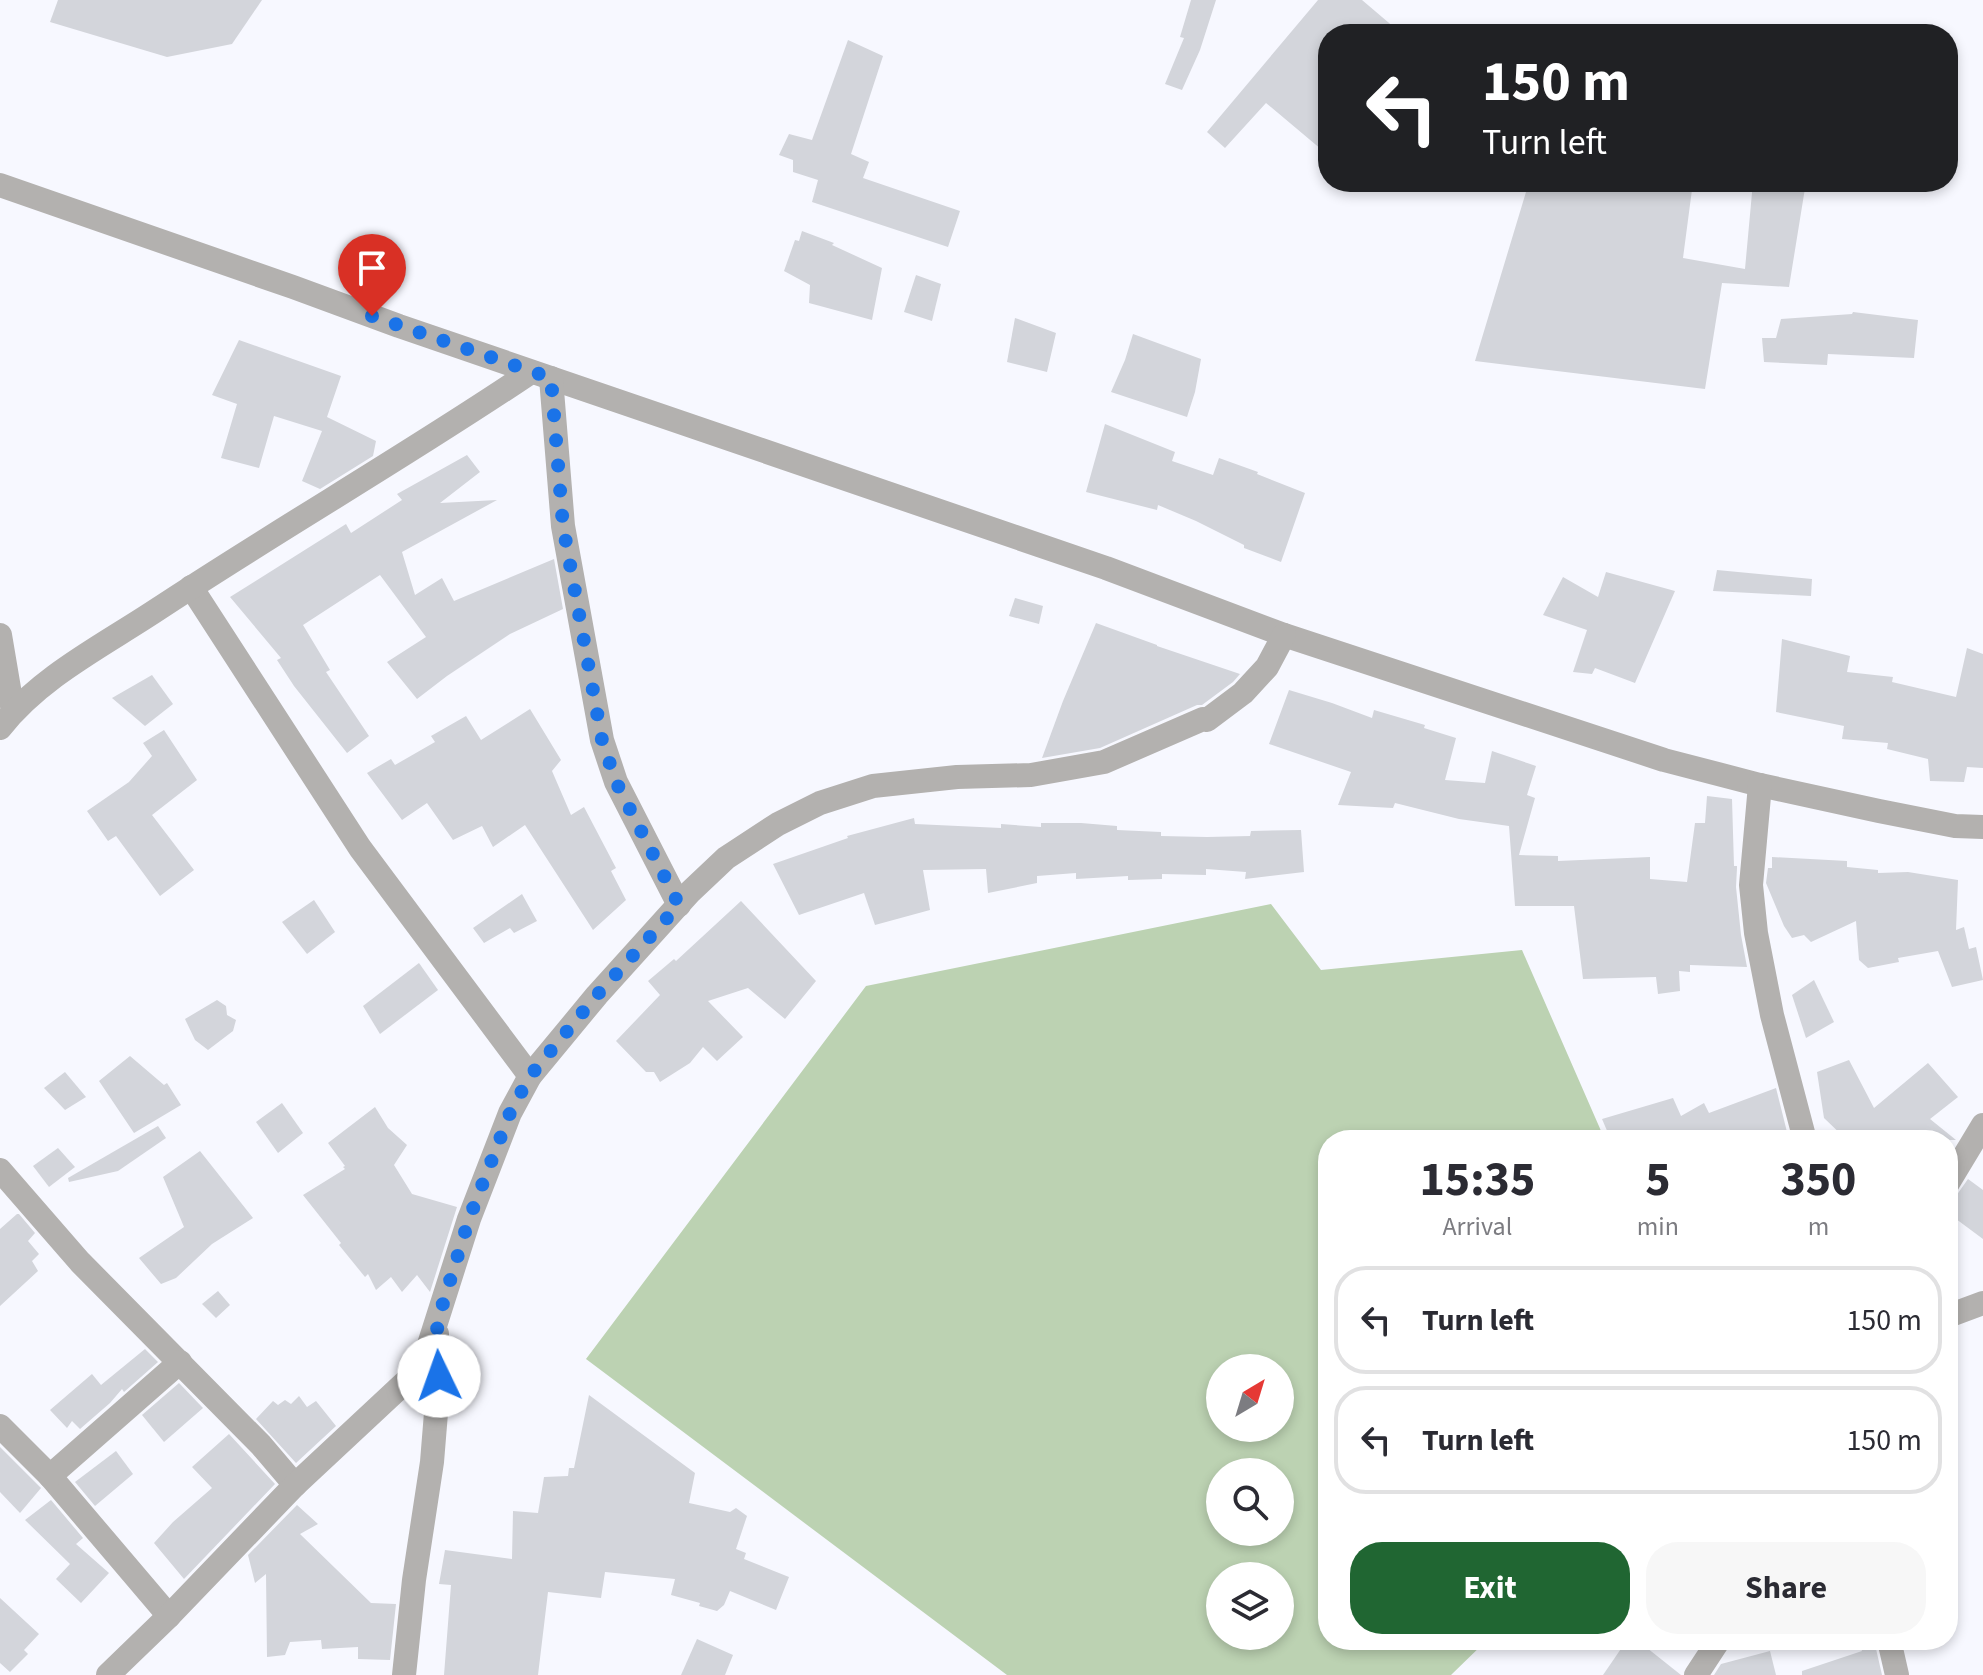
<!DOCTYPE html>
<style>
:root{--surface:#fff;--page:#f7f7f7;--text:#2b2b33;--muted:#7c7c81;--line:#e1e1e2;--accent:#206632}
body{margin:0;font-family:"Source Sans 3",sans-serif;background:var(--page);color:var(--text);height:100vh;display:flex;flex-direction:column;font-size:30px;white-space:nowrap}
*{box-sizing:border-box;margin:0}
p{font-size:26px;color:var(--muted)}
.icon{flex:none;width:44px;height:44px;fill:none;stroke:currentColor;stroke-width:2;stroke-linecap:round;stroke-linejoin:round}
.map{position:relative;flex:1;overflow:hidden}
.sheet{position:absolute;left:1318px;top:1130px;width:640px;height:520px;display:flex;flex-direction:column;background:var(--surface);border-radius:32px;box-shadow:0 4px 12px #0003}
.sheet>*{flex:none}
.hud{position:absolute;left:1318px;top:24px;width:640px;height:168px;border-radius:32px;box-shadow:0 4px 12px #0003;background:#202124;color:#fff;overflow:hidden}
.needle{width:52px;rotate:38deg}
.controls{position:absolute;left:1206px;top:1354px;display:grid;gap:16px}
.controls a{display:grid;place-items:center;width:88px;height:88px;border-radius:50%;background:var(--surface);box-shadow:0 4px 12px #0003;font-size:40px}
.pin{position:absolute;display:grid;place-items:center;width:68px;height:68px;color:#fff;margin:-82px -34px;border-radius:50% 50% 50% 0;rotate:-45deg;box-shadow:0 0 8px #0007}
.pin .icon{rotate:45deg}
.me{position:absolute;width:88px;margin:-44px;rotate:357deg;stroke-linejoin:round;filter:drop-shadow(0 0 6px #0008)}
.turn{display:flex;align-items:center;gap:28px;height:168px;padding:0 32px;font-size:36px}
.turn .icon{width:104px;height:104px;stroke-width:2.5}
.turn b{display:block;font-size:56px;line-height:68px}
.eta{display:flex;justify-content:space-evenly;align-items:center;height:136px;text-align:center}
.eta b{font-size:48px;font-weight:700;line-height:56px}
.button{display:flex;gap:16px;margin-top:auto;padding:16px 32px}
.button a{flex:1;height:92px;border-radius:32px;background:var(--accent);color:#fff;font-size:32px;font-weight:700;line-height:92px;text-align:center}
.button a+a{background:var(--page);color:var(--text)}
ul{padding:0;list-style:none}
li{display:flex;align-items:center;gap:24px;height:108px;margin:0 16px 12px;padding:0 16px;border:4px solid var(--line);border-radius:32px}
li div{flex:1}
li b{display:block;font-size:30px}
li em{font-style:normal}
.map>svg:first-child{display:block}
.green{fill:#bcd2b2;fill-rule:evenodd}
.building{fill:#d3d5db}
.lines{fill:none;stroke-linecap:round;stroke-linejoin:round}
.minor{stroke:#b3b1af;stroke-width:24}
.route{stroke:#1a73e8;stroke-width:14;stroke-dasharray:0 25.2}
</style>
<div class="map">
<svg width="1983" height="1675" viewBox="0 0 1983 1675">
<rect width="100%" height="100%" fill="#f7f8ff"/>
<path class="green" d="M1271,904l50,66 201,-20 83,190h-277v500h159l-36,35h-444l-421,-316 280,-373zM1220,1368h60v60h-60zM1220,1472h60v60h-60zM1220,1576h60v60h-60z"/>
<g class="building">
<path d="M58,0h204l-30,44 -65,13 -117,-35z"/>
<path d="M1191,0h25l-16,50 -18,40 -17,-6 19,-46 -4,-1z"/>
<path d="M1318,0h44l40,34h-74v121l-62,-52 -41,45 -18,-16z"/>
<path d="M848,40l35,16 -32,98 18,8 -6,16 97,33 -12,36 -136,-45 6,-22 -25,-8v-12l-14,-5 10,-21 23,6z"/>
<path d="M1529,182h164l-10,76 62,11 8,-87h53l-17,105 -67,-4 -17,106 -230,-28z"/>
<path d="M802,231l32,12 -2,2 50,23 -10,52 -63,-17 1,-18 -26,-14 11,-31 4,1z"/>
<path d="M916,275l25,9 -9,37 -28,-9z"/>
<path d="M1853,312l65,8 -4,38 -86,-4 -1,11 -63,-3 -2,-24h14l5,-19 71,-5z"/>
<path d="M1015,318l41,15 -9,39 -40,-10z"/>
<path d="M1133,334l68,25 -6,33 -8,25 -76,-25 14,-32z"/>
<path d="M239,340l102,36 -14,41 49,24 -3,15 -53,33 -18,-8 20,-50 -48,-15 -15,52 -38,-10 16,-54 -25,-9z"/>
<path d="M1105,424l70,28 -3,9 41,14 6,-17 39,14 -1,2 48,19 -24,69 -37,-14v-3l-48,-24 -38,-16 -1,5 -71,-18z"/>
<path d="M467,455l13,17 -40,31 57,-3 -95,52 13,43 27,-17 12,23 100,-42 9,50 -53,25 -63,42 -30,23 -30,-37 39,-25 -46,-62 -77,50 27,45 -4,2 43,64 -22,17 -53,-67 -17,-26 4,-2 -51,-61 116,-73 5,9 51,-33 -5,-6z"/>
<path d="M1717,570l95,9 -1,17 -98,-5z"/>
<path d="M1606,572l69,19 -40,92 -40,-15 -3,6 -19,-2 14,-42 -44,-15 20,-38 35,20z"/>
<path d="M1015,598l28,8 -4,18 -30,-8z"/>
<path d="M1096,623l61,22v1l83,28 -7,8 -31,23h-5l-97,43 -58,10 21,-57z"/>
<path d="M1782,639l68,17 -3,16 46,5 -1,5 64,15 11,-49 16,6v114l-16,-1 -3,15 -34,-1 -2,-22 -41,-10 1,-6 -46,-4 2,-13 -68,-14z"/>
<path d="M152,675l21,29 -28,22 -33,-28z"/>
<path d="M1289,690l43,13 40,15 2,-8 51,15 -1,3 32,10 -11,42 40,3 7,-32 44,15 -9,29 8,3 -16,57 39,1v5l92,-4v22l37,3 8,-59h10l2,-27 25,3 2,67h3v2l-1,19 5,48 6,32 -57,-2v7l-11,-1 1,20 -22,3 -2,-17 -73,2 -9,-73h-59l-6,-80 -50,-7 -64,-16 -2,5 -55,-3 13,-33 -82,-28z"/>
<path d="M530,709l31,51 -9,11 19,44 13,-8 32,61 -5,3 15,29 -33,30 -68,-105 -32,22 -11,-21 -29,14 -26,-37 -25,17 -35,-47 24,-14 4,6 40,-23 -4,-6 35,-20 15,24z"/>
<path d="M164,730l33,50 -45,35 42,55 -34,26 -44,-60 -8,5 -21,-30 42,-29 23,-26 -9,-13z"/>
<path d="M914,818l1,6 86,4v-4l40,3v-4h40l36,3v4l44,2v4l46,1 43,-1 1,-5 50,-1 3,42 -59,7 1,-7 -40,-3v6l-44,-1v5l-34,1v-4l-52,3v-6l-39,3v7l-49,10 -2,-24 -63,1 7,40 -55,15 -11,-32 -65,22 -26,-51 75,-26 -1,-2z"/>
<path d="M1772,857l75,4v6l31,3v3l30,-1 50,8 -2,50 8,-3 5,22 7,-2 7,33 -31,7 -14,-36 -40,7 1,4 -31,6 -9,-8 -3,-39 -45,21 -7,-7 -12,3 -8,-12 -18,-43 2,-15h4z"/>
<path d="M522,894l15,27 -23,12 -4,-5 -26,15 -11,-15z"/>
<path d="M314,900l21,32 -28,22 -25,-32z"/>
<path d="M741,901l75,80 -31,38 -37,-31 -40,13 35,36 -26,24 -14,-14 -13,16 -30,19 -6,-10h-8l-30,-31 44,-46 -12,-14 26,-22 2,2z"/>
<path d="M419,963l19,27 -58,44 -17,-28z"/>
<path d="M1814,980l20,42 -28,16 -14,-43z"/>
<path d="M217,1000l9,6 1,9 9,5 -3,11 -25,19 -13,-10 -10,-21z"/>
<path d="M130,1056l34,29 3,-2 14,22 -47,28 -35,-52z"/>
<path d="M1849,1060l25,48 54,-45 30,34 -28,22 26,21h-109l-23,-22 -7,-46z"/>
<path d="M65,1072l21,25 -21,13 -21,-22z"/>
<path d="M1776,1088l11,44 -12,8h-164l-9,-21 71,-21 8,18 23,-13 5,10z"/>
<path d="M282,1103l21,30 -25,20 -22,-31z"/>
<path d="M375,1107l13,21 19,17 -13,20 18,29 45,13 -27,85 -13,-17 -15,17 -11,-15 -15,13 -8,-16 -3,3 -26,-32 2,-2 -38,-48 42,-26 -2,-2 2,-1 -17,-23z"/>
<path d="M158,1126l8,12 -48,33 -49,11 -1,-4z"/>
<path d="M58,1148l17,19 -26,20 -16,-21z"/>
<path d="M200,1151l53,67 -41,26 -36,34 -15,6 -22,-26 45,-31 -21,-50z"/>
<path d="M1968,1179l15,11v49l-35,-26v-15l8,-2z"/>
<path d="M17,1214h2l16,19 -7,8 11,13 -7,7 6,10 -38,35v-77z"/>
<path d="M218,1291l12,14 -14,13 -14,-14z"/>
<path d="M145,1349l13,13 -34,30 -2,-3 -12,14 -30,26 -8,-8 -5,7 -17,-18 42,-36 9,11z"/>
<path d="M179,1383l24,25 -39,34 -22,-27z"/>
<path d="M589,1395l106,78 -6,30 41,9 6,-4 11,8 -11,33 10,4 -2,6 45,18 -13,33 -46,-19 -6,14 -7,6 -18,-5 1,-3 -29,-8 4,-16 -70,-7 -4,26 -53,-6 -10,83h-94l7,-90 -12,-1 6,-34 67,9 1,-48 25,2 6,-36 24,-1 1,-8h5z"/>
<path d="M299,1396l8,11 9,-6 20,25 -40,37 -40,-44 17,-18 5,4 7,-5 6,4z"/>
<path d="M229,1434l46,50 -91,95 -30,-36 19,-21 39,-34 -20,-21z"/>
<path d="M0,1447l41,41 -21,25 -20,-21z"/>
<path d="M116,1451l17,23 -38,32 -20,-24z"/>
<path d="M51,1500l32,38 -7,6 33,29 -28,30 -25,-24 14,-15 -45,-44z"/>
<path d="M297,1505l21,19 -18,10 71,69 25,1 -6,56 -32,-1v-12l-36,2 -1,-9 -31,2 -5,13 -18,2 -1,-83 -11,9 -7,-28z"/>
<path d="M0,1598l39,36 -15,16 4,4 -18,18 -10,-9z"/>
<path d="M697,1639l36,16 -8,20h-44z"/>
<path d="M1627,1640h10l44,35h-78z"/>
<path d="M1859,1640h15l8,35h-80v-4l60,-20z"/>
<path d="M1770,1651l6,24h-62l7,-11z"/>
</g>
<g class="lines">
<g class="minor">
<path d="M0,185l293,102 106,39 707,242 178,67 380,125 96,25 119,26 76,15 28,1"/>
<path d="M551,378l12,148 39,214 14,42 63,123"/>
<path d="M191,587l169,261 170,228"/>
<path d="M0,635l13,77"/>
<path d="M0,728c40,-51 102,-82 155,-117 124,-82 253,-156 376,-239"/>
<path d="M1760,785l-9,100 5,48 16,82 33,125"/>
<path d="M0,1170l80,92 181,183 34,40"/>
<path d="M1948,1183l35,-58"/>
<path d="M1948,1316l35,-13"/>
<path d="M0,1426l50,50 119,140"/>
<path d="M50,1476l130,-114"/>
<path d="M1889,1640l8,35"/>
<path d="M108,1675l61,-59 126,-131 119,-111 13,-23 42,-132 41,-106 20,-37 67,-81 93,-103 36,-34 52,-34 42,-21 53,-17 84,-9 74,-2 73,-13 99,-43 4,1 36,-27 24,-26 17,-32"/>
<path d="M404,1675l10,-95 18,-118 7,-86 -2,-42"/>
<path d="M1696,1675l23,-35"/>
</g>
</g>
<g class="lines">
<path class="route" d="M372,316l179,62 12,148 39,214 14,42 63,123 -82,90 -67,81 -20,37 -41,106 -32,104 2,53"/>
</g>
</svg>
<div class="controls">
<a><svg class="needle" viewBox="-14 -14 28 28"><path d="M0-13l5 13h-10z" fill="#e53935"/><path d="M0 13l5-13h-10z" fill="#7c7c81"/></svg></a>
<a><svg class="icon" aria-label="search" viewBox="0 0 24 24"><circle cx="10" cy="10" r="6"/><path d="M15 15l6 6"/></svg></a>
<a><svg class="icon" aria-label="layers" viewBox="0 0 24 24"><path d="M12 4l9 5-9 5-9-5zM3 14l9 5 9-5"/></svg></a>
</div>
<div class="pin" style="left:372px;top:316px;background:#d93025"><svg class="icon" aria-label="arrive" viewBox="0 0 24 24"><path d="M6 21V4h12l-3 4 3 4H6"/></svg></div>
<svg class="me" style="left:439px;top:1376px" viewBox="-20 -20 40 40"><circle r="19" fill="#fff"/><path d="M0-13L10 11 0 6-10 11z" fill="#1a73e8"/></svg>
<div class="hud">
<div class="turn"><svg class="icon" aria-label="left" viewBox="0 0 24 24"><path d="M17 20v-9H6M10 6l-5 5 5 5"/></svg><div><b>150 m</b>Turn left</div></div>
</div>
<section class="sheet">
<div class="eta">
<div><b>15:35</b><p>Arrival</p></div>
<div><b>5</b><p>min</p></div>
<div><b>350</b><p>m</p></div>
</div>
<ul>
<li><svg class="icon" aria-label="left" viewBox="0 0 24 24"><path d="M17 20v-9H6M10 6l-5 5 5 5"/></svg><div><b>Turn left</b></div><em>150 m</em></li>
<li><svg class="icon" aria-label="left" viewBox="0 0 24 24"><path d="M17 20v-9H6M10 6l-5 5 5 5"/></svg><div><b>Turn left</b></div><em>150 m</em></li>
</ul>
<div class="button"><a>Exit</a><a>Share</a></div>
</section>
</div>
